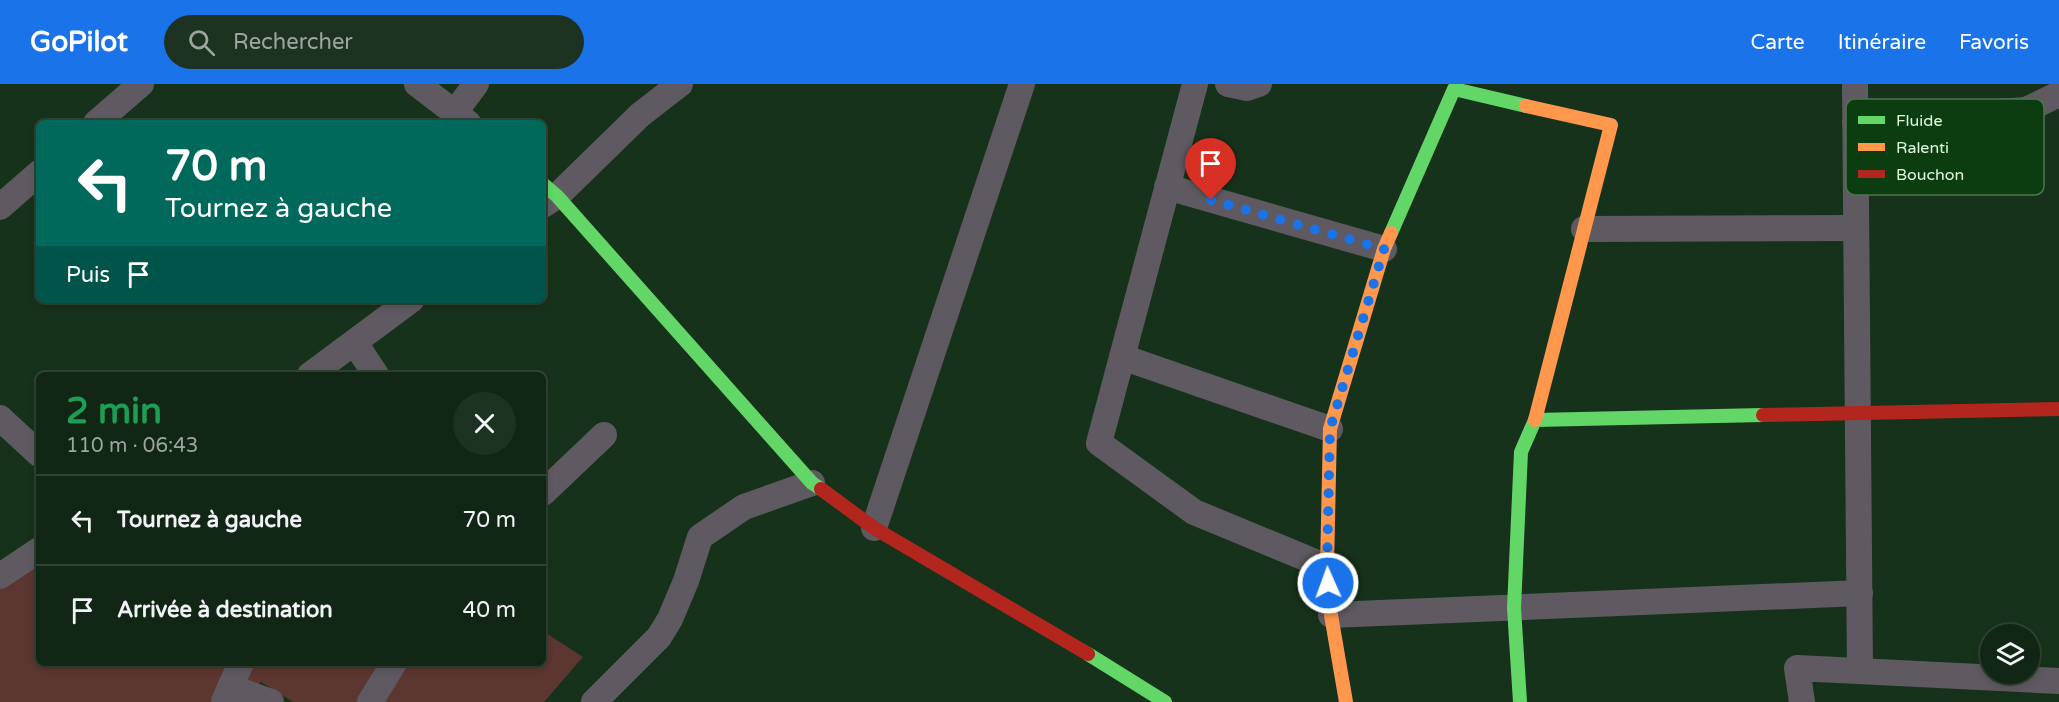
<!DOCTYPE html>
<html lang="fr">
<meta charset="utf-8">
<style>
:root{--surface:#112614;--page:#1e3222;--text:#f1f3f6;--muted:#9ca5a0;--line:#304334;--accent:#1a73e8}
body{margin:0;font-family:"Varela Round",sans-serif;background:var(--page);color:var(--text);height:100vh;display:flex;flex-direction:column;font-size:22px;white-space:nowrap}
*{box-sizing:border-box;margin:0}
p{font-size:20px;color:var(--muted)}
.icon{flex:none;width:33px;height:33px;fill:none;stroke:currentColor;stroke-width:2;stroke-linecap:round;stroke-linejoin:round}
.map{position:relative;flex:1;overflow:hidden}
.side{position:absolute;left:36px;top:288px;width:510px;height:294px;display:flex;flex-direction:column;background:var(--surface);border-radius:9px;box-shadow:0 3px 9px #0003,0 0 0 2px var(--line)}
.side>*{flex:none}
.banner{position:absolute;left:36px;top:36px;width:510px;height:183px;border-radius:9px;box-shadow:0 3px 9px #0003,0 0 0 2px var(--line);background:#00695c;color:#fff;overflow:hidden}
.controls{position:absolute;left:1980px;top:540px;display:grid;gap:12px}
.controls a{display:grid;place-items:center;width:60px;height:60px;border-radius:50%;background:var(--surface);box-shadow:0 3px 9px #0003,0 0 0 2px var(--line);font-size:30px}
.pin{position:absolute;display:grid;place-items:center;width:51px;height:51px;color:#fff;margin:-62px -26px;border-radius:50% 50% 50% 0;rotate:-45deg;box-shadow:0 0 6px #0007}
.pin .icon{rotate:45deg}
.me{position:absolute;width:66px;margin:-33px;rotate:358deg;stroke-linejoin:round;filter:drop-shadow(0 0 4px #0008)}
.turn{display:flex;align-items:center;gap:21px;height:126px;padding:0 30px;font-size:27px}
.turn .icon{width:78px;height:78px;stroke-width:2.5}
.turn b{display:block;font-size:42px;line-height:51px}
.then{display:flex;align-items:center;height:57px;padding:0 30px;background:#0003;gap:12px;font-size:22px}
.round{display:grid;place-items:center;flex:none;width:63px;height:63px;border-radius:32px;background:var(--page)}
.overview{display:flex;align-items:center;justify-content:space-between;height:102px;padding:0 30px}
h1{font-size:36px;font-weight:800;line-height:45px;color:#1e9e55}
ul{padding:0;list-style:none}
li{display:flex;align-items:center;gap:18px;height:90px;padding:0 30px;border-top:2px solid var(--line)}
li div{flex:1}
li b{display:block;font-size:22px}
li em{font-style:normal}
header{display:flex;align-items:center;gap:36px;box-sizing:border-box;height:84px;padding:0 30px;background:var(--accent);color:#fff}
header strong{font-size:28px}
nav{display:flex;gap:33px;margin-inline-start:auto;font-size:21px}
.search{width:420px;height:54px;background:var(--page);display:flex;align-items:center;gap:15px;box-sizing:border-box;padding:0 21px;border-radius:33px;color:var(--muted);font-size:22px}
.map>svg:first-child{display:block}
.green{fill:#5c3630}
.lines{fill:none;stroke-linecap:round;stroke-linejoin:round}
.street{stroke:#5f5a61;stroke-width:26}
.fast{stroke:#63d668;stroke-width:14}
.slow{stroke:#ff974d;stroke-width:14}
.jam{stroke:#b3261e;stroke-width:14}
.route{stroke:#1a73e8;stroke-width:10;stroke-dasharray:0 18}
.key{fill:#0c3d11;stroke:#4c754f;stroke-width:1.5}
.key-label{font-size:16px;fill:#e0f9df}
</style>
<header>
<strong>GoPilot</strong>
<div class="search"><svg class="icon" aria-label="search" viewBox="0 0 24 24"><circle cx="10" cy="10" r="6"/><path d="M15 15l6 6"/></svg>Rechercher</div>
<nav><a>Carte</a><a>Itinéraire</a><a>Favoris</a></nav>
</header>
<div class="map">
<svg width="2059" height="618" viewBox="0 0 2059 618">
<rect width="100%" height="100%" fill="#17321a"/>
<path class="green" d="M39,482v97h504v-32l40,26 -39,45h-251l-32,-20 -24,20h-237v-114l24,-20z"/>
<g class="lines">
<g class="street">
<path d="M417,0l51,39"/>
<path d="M1195,0l-96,359 95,69 133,55"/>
<path d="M1228,0l19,4 12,-4"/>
<path d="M1855,0l5,587"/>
<path d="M455,28l21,-28"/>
<path d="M1855,38l171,-12 33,-16"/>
<path d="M96,39l45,-39"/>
<path d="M1167,103l217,62"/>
<path d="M543,121l14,-9 83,-81 40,-31"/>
<path d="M0,123l39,-34"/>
<path d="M1584,145l272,-1"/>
<path d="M355,259l21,32"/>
<path d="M1122,273l208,72"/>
<path d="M310,291l101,-75"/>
<path d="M0,334l39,36"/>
<path d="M543,409l61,-58"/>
<path d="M874,444l148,-444"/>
<path d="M0,492l39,-26"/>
<path d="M1331,531l529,-22"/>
<path d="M230,603l41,15"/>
<path d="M224,617l17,-38"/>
<path d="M370,618l24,-39"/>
<path d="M594,618l65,-65 11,-18 16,-38 14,-44 44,-30 68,-24"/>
<path d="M1802,618l-5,-34 262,13"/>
</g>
<g class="fast">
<path d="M543,100l14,12 255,287 9,6"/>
<path d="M1391,149l63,-144 72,17"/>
<path d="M1088,570l77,48"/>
<path d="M1520,618l-6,-94 7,-156 14,-32 228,-5"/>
</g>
<g class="slow">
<path d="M1526,22l85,19 -76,295"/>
<path d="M1346,618l-15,-87 -4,-48 3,-138 54,-180 7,-16"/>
</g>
<g class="jam">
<path d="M1763,331l296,-6"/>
<path d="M821,405l53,39 214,126"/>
</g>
</g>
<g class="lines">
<path class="route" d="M1211,116l173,49 -54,180 -3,138 1,16"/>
</g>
<rect x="1846" y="15" width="198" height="96" rx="9" class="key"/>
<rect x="1858" y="32" width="27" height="8" fill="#63d668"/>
<rect x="1858" y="59" width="27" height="8" fill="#ff974d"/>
<rect x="1858" y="86" width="27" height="8" fill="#b3261e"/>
<g class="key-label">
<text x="1896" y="42">Fluide</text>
<text x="1896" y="69">Ralenti</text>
<text x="1896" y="96">Bouchon</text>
</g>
</svg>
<div class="controls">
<a><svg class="icon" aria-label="layers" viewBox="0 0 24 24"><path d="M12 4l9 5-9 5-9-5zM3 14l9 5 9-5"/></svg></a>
</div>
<div class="pin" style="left:1211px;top:116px;background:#d93025"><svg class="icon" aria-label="arrive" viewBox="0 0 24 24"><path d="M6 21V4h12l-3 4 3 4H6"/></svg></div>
<svg class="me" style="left:1328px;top:499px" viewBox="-20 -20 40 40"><circle r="17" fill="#1a73e8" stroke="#fff" stroke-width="3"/><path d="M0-11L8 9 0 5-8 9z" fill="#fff"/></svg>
<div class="banner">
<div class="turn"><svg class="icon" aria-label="left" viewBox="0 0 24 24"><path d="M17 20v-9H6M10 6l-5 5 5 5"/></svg><div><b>70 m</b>Tournez à gauche</div></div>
<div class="then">Puis<svg class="icon" aria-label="arrive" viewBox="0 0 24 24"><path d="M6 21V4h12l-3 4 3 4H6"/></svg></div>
</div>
<section class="side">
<div class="overview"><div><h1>2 min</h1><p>110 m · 06:43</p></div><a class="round"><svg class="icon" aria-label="close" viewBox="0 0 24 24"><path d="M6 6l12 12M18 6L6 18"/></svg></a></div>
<ul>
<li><svg class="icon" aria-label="left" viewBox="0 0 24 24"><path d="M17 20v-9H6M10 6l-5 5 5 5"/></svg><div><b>Tournez à gauche</b></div><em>70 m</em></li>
<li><svg class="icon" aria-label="arrive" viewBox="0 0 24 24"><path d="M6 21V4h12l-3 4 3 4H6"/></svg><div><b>Arrivée à destination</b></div><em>40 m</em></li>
</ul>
</section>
</div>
